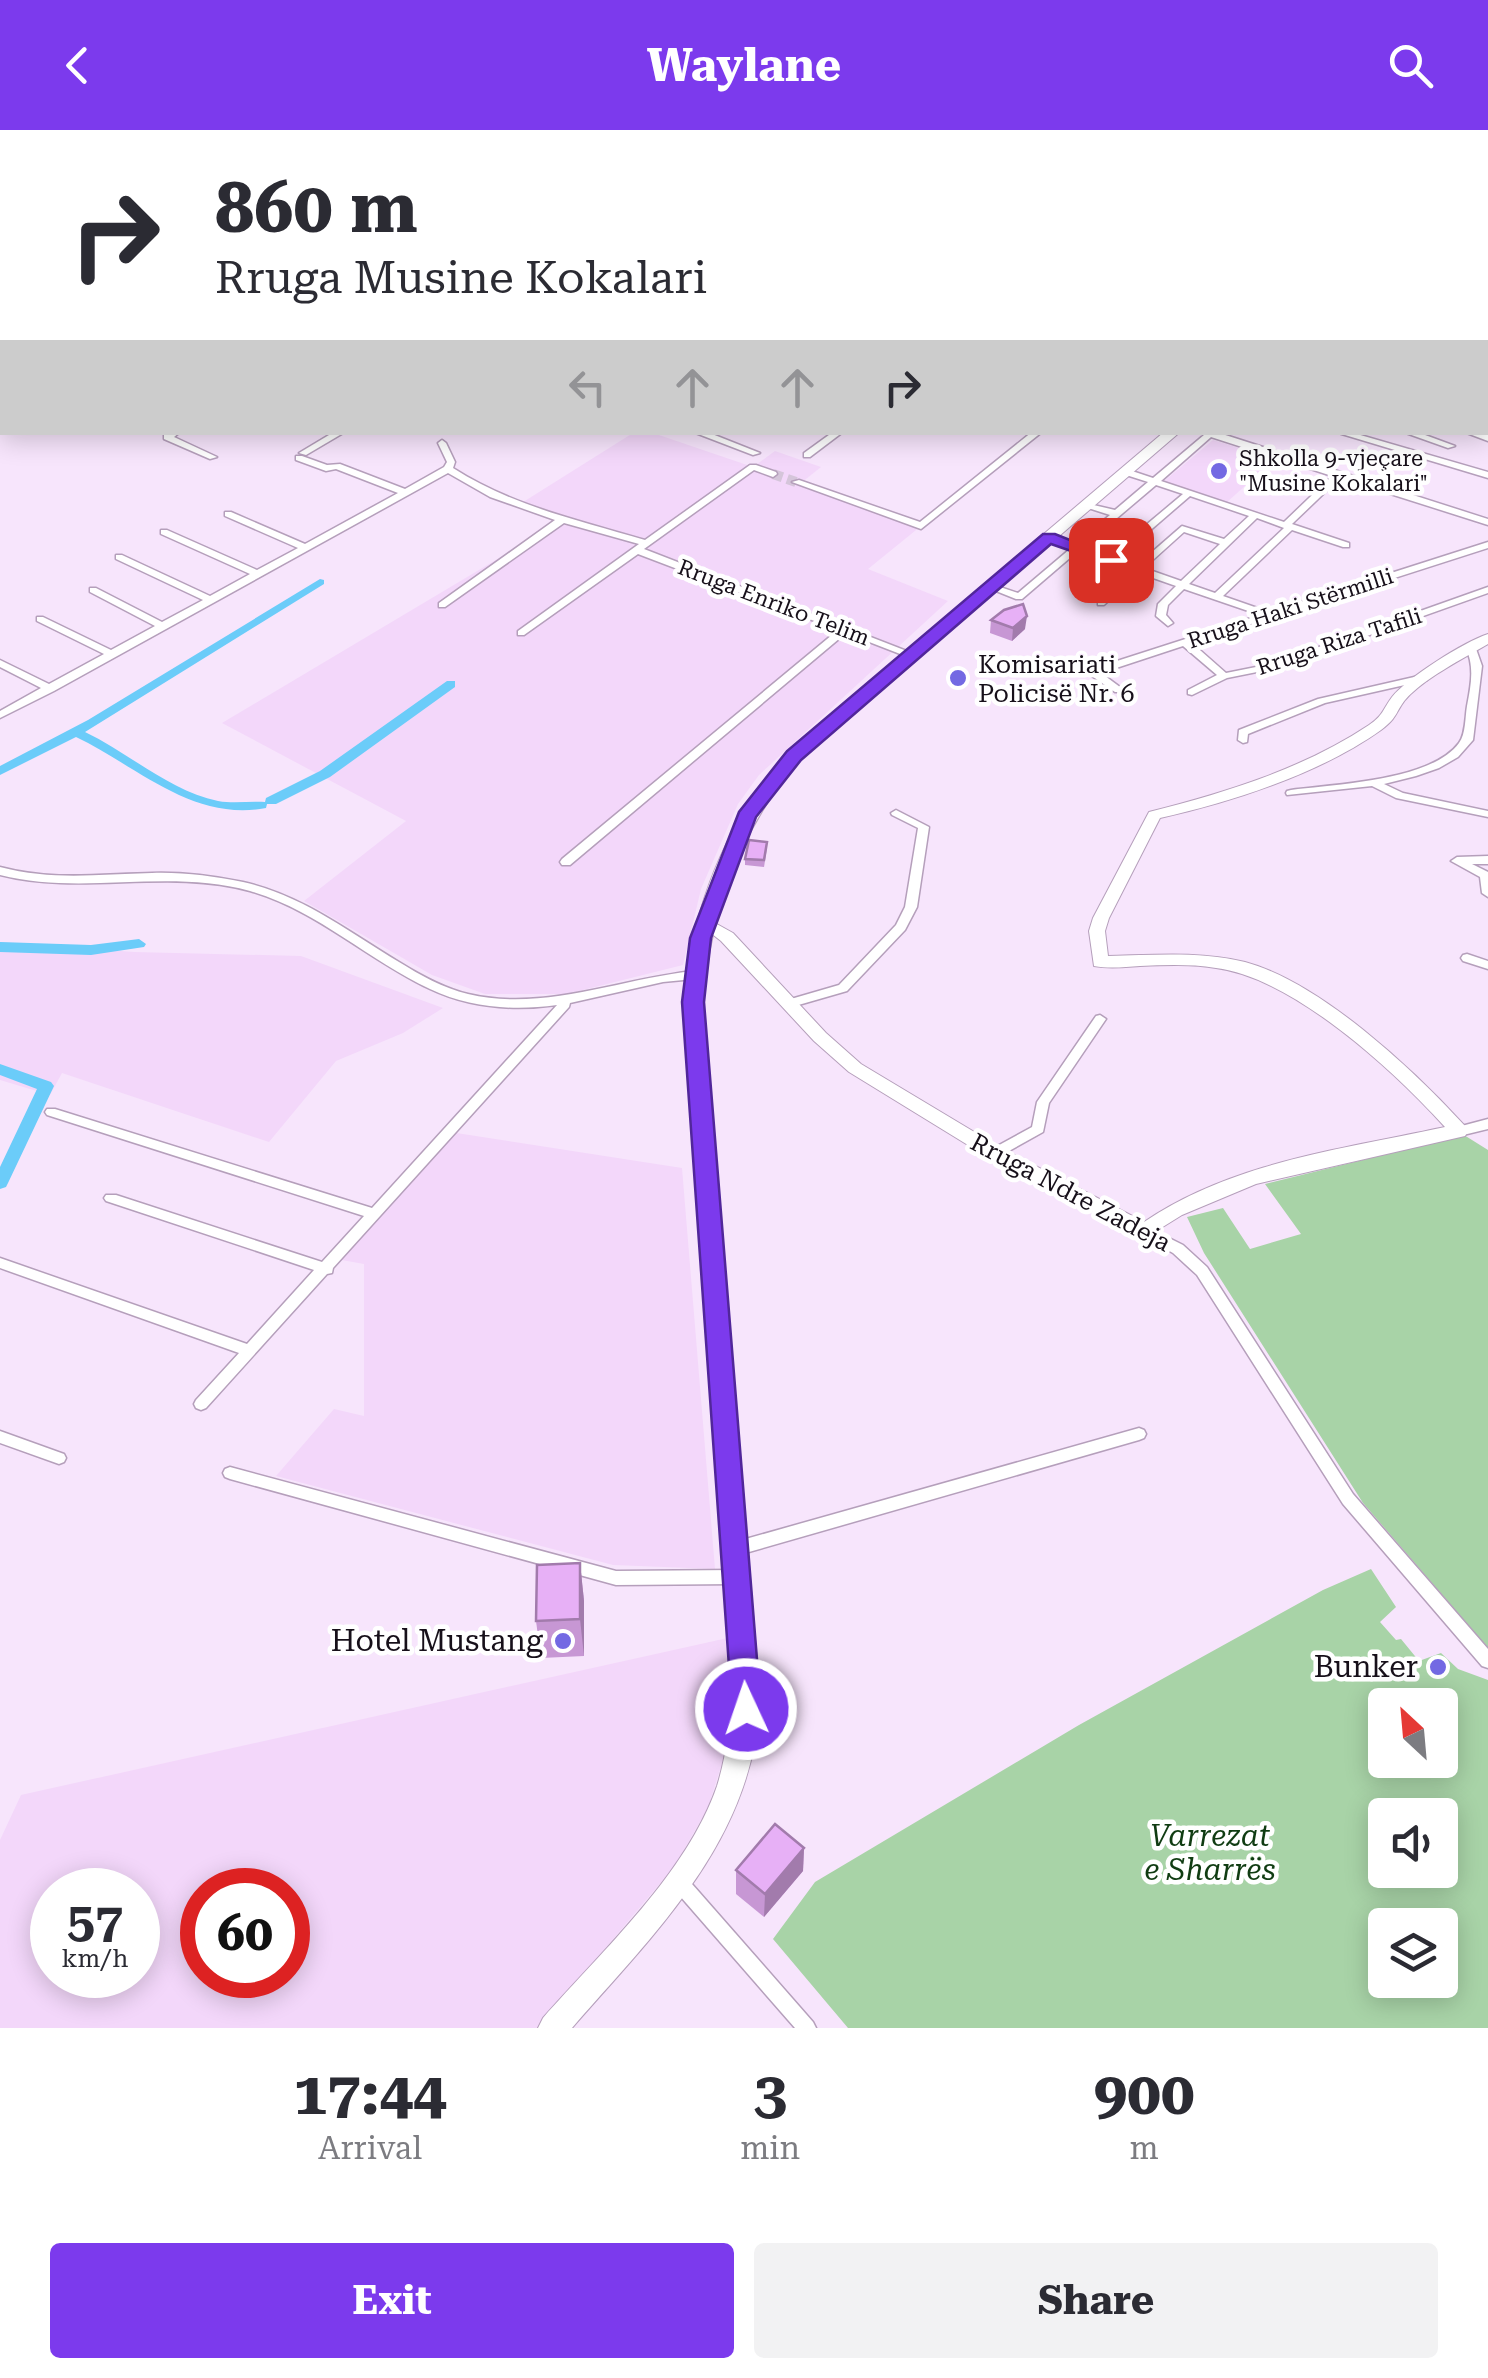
<!DOCTYPE html>
<meta charset="utf-8">
<style>
:root{--surface:#fff;--page:#f2f2f3;--text:#2b2b33;--muted:#7c7c81;--accent:#7c3aed}
body{margin:0;font-family:"Roboto Serif",serif;background:var(--page);color:var(--text);height:100vh;display:flex;flex-direction:column;font-size:38px;white-space:nowrap}
*{box-sizing:border-box;margin:0}
p{font-size:32px;color:var(--muted)}
.icon{flex:none;width:55px;height:55px;fill:none;stroke:currentColor;stroke-width:2;stroke-linecap:round;stroke-linejoin:round}
.map{position:relative;height:1898px;overflow:hidden}
.details{display:flex;flex-direction:column;background:var(--surface);flex:1}
.details>*{flex:none}
.top-card{position:absolute;left:0px;top:0px;width:1490px;height:305px;box-shadow:0 5px 25px #0003;background:#fff;color:var(--text);overflow:hidden}
.needle{width:65px;rotate:334deg}
.buttons{position:absolute;left:1368px;top:1558px;display:grid;gap:20px}
.buttons a{display:grid;place-items:center;width:90px;height:90px;border-radius:10px;background:var(--surface);box-shadow:0 5px 25px #0003;font-size:50px}
.speed{position:absolute;left:30px;top:1738px;display:flex;gap:20px;font-size:50px;font-weight:700;text-align:center}
.speed>*{display:grid;place-content:center;width:130px;height:130px;border-radius:50%;background:var(--surface);box-shadow:0 5px 25px #0003;line-height:1}
.speed small{font-size:25px;font-weight:400}
.speed .limit{border:15px solid #d22;background:#fff;color:#111}
.pin{position:absolute;display:grid;place-items:center;width:85px;height:85px;color:#fff;margin:-42px;border-radius:20px;box-shadow:0 5px 15px #0006}
.me{position:absolute;width:110px;margin:-55px;rotate:357deg;stroke-linejoin:round;filter:drop-shadow(0 0 8px #0008)}
.turn{display:flex;align-items:center;gap:35px;height:210px;padding:0 50px;font-size:45px}
.turn .icon{width:130px;height:130px;stroke-width:2.5}
.turn b{display:block;font-size:70px;line-height:85px}
.lanes{display:flex;align-items:center;height:95px;padding:0 50px;background:#0003;justify-content:center;gap:50px;direction:ltr}
.lanes .off{opacity:.35}
.eta{display:flex;justify-content:space-evenly;align-items:center;height:170px;text-align:center}
.eta b{font-size:60px;font-weight:700;line-height:70px}
.cta{display:flex;gap:20px;margin-top:auto;padding:20px 50px}
.cta a{flex:1;height:115px;border-radius:10px;background:var(--accent);color:#fff;font-size:40px;font-weight:700;line-height:115px;text-align:center}
.cta a+a{background:var(--page);color:var(--text)}
header{display:flex;justify-content:space-between;align-items:center;height:130px;padding:0 50px;background:var(--accent);color:#fff;font-size:45px;font-weight:700}
.map>svg:first-child{display:block}
.built{fill:#f3d7fa;fill-rule:evenodd}
.green{fill:#a8d3a7;fill-rule:evenodd}
.lines{fill:none;stroke-linecap:round;stroke-linejoin:round}
.canal{fill:#6bccf9;fill-rule:evenodd}
.street-tunnel{stroke:#d5c5da;stroke-width:10;stroke-dasharray:10 5;stroke-linecap:butt}
.street-casing{stroke:#b59fbb;stroke-width:3}
.secondary-casing{stroke:#b59fbb;stroke-width:2}
.primary-casing{stroke:#b59fbb;stroke-width:2}
.street{fill:#fff;fill-rule:evenodd}
.secondary{fill:#fff;fill-rule:evenodd}
.primary{fill:#fff;fill-rule:evenodd}
.wall{fill:#c797d4}
.shaded-wall{fill:#a27bac}
.building{fill:#e7b0f6;stroke:#a27bac;stroke-width:2.5}
.route{fill:#7c3aed;stroke:#51269a;stroke-width:2.5}
.poi-dot{fill:#7369e3;stroke:#fff;stroke-width:4}
.labels{text-anchor:middle;stroke-width:9;stroke-linejoin:round;paint-order:stroke}
.far-poi-label{font-size:22px;fill:#17101a;stroke:#fff;text-anchor:start}
.far-street-label{font-size:22px;fill:#17101a;stroke:#fff}
.poi-label{font-size:25px;fill:#17101a;stroke:#fff;text-anchor:start}
.street-label{font-size:25px;fill:#17101a;stroke:#fff}
.near-poi-label{font-size:30px;fill:#17101a;stroke:#fff;text-anchor:end}
.near-park-label{font-size:30px;font-style:italic;fill:#103c12;stroke:#fff}
</style>
<header><svg class="icon" aria-label="back" viewBox="0 0 24 24"><path d="M15 5l-7 7 7 7"/></svg>Waylane<svg class="icon" aria-label="search" viewBox="0 0 24 24"><circle cx="10" cy="10" r="6"/><path d="M15 15l6 6"/></svg></header>
<div class="map">
<svg width="1488" height="1898" viewBox="0 0 1488 1898">
<rect width="100%" height="100%" fill="#f7e5fc"/>
<g class="built">
<path d="M633,303h20l100,34 22,-16 46,16 -20,16 120,43 -53,43 80,32 -189,174 -21,29 -37,85 -18,76 -116,29h-82l-53,-19 -128,-74 102,-80 -184,-98 339,-202 -41,-17z"/>
<path d="M1213,310l62,19 -49,44 -63,-21z"/>
<path d="M0,812l134,10 167,4 142,52 -40,25 -67,28 -67,81 -207,-69 -12,22 -50,-15z"/>
<path d="M450,1002l232,36 33,401 -102,-4 -337,-89 58,-67 30,7v-152l-28,-5z"/>
<path d="M732,1507l-4,107 -20,64 -34,59 -136,161h-538v-188l21,-45zM52,1760h86v85h-86zM202,1760h86v85h-86z"/>
</g>
<g class="green">
<path d="M1464,1005l24,15v498l-125,-145 -159,-250 -17,-36 36,-9 27,41 51,-15 -36,-50z"/>
<path d="M1371,1439l25,38 -16,15 16,18 5,-1 18,22 22,-8 17,16 30,11v348h-640l-75,-89 42,-57 264,-157 244,-135zM1385,1575h55v55h-55zM1385,1685h55v55h-55zM1385,1795h55v55h-55z"/>
</g>
<g class="lines">
<g class="canal">
<path d="M0,74l2,1v5h-2z"/>
<path d="M320,449l4,1v4l-239,148c44,21 85,59 133,69 16,3 31,0 47,1l1,-4 54,-27 127,-90h8v6l-125,90 -54,27h-9l-1,4c-74,14 -129,-42 -190,-71l-76,38v-9l88,-46z"/>
<path d="M139,809l7,5 -2,3 -53,8 -91,-3v-10l91,3z"/>
<path d="M0,934l51,18 3,4 -46,97 -2,4 -6,2v-22l37,-78 -37,-14z"/>
</g>
<path class="street-tunnel" d="M773,344l23,8"/>
<g class="street-casing">
<g id="street">
<path d="M762,0h9l-3,2h-8z"/>
<path d="M820,0h10l-4,2h-8z"/>
<path d="M1074,0h10l-4,2h-8z"/>
<path d="M1199,0h13l-5,2h-11z"/>
<path d="M1333,0h8l-2,2h-7z"/>
<path d="M1401,0h8l-2,2h-7z"/>
<path d="M1460,0h8l-2,2h-7z"/>
<rect x="0" y="64" width="2" height="5"/>
<path d="M169,302h11l-6,5 43,20 -7,2 -46,-20v-4z"/>
<path d="M334,302h11l-39,23 -7,-2z"/>
<path d="M693,302h14l53,21 -7,2z"/>
<path d="M833,302h10l-33,25h-6v-4z"/>
<path d="M1032,302h10l-121,97 -129,-47 7,-2 121,42z"/>
<path d="M1200,302h16l272,87v6l-148,-47 -48,46 57,19v4h-6l-51,-17 -69,66 46,16 219,-70v6l-296,95 34,30 45,-9 217,-77v6l-211,75 -50,10 -35,17 -4,-1v-4l29,-15 -34,-29 -82,27 23,17 -1,2h-8l-26,-18v-4l171,-55 -76,-26 -16,16 -2,10 7,8 -5,3 -12,-10 2,-12 18,-18 -37,-13 -35,32h-6v-4l33,-31 -53,-19 -56,48h-6l-30,-12 5,-3 27,9 52,-44 -24,-9v-4h6l23,8 35,-29 -25,-8v-4l30,7 33,-28 -25,-8v-4h6l24,8 51,-43zM1211,307l121,39 -48,46 -123,-41zM1156,355l27,9 -74,62 -26,-9zM1190,366l59,20 -25,23 -42,-13 -46,40 -19,-7zM1257,388l27,10 -69,65 -26,-9zM1184,402l36,12 -39,37 -37,-13z"/>
<path d="M1335,302h15l138,40v6z"/>
<path d="M1403,302h14l38,14 -7,2z"/>
<path d="M1464,302h15l9,3v6z"/>
<path d="M442,310l4,3 9,19 -2,6c59,38 125,52 192,72l105,-75h6l20,7 1,2 -4,3 -19,-7 -110,79 273,106 -1,2h-8l-62,-24 -276,232h-8l-2,-3 2,-3 276,-229 -200,-76 -114,81h-6v-4l121,-87 -75,-21 -119,84h-6v-4l116,-83 -65,-23 -42,-24 -394,218 -54,27v-7l41,-23 -41,-21v-7l49,24 55,-30 -67,-33v-4h6l68,33 44,-24 -65,-34v-4h6l66,34 41,-22 -87,-41v-4h6l88,41 40,-22 -89,-40v-4h6l90,40 41,-22 -73,-32v-4h6l74,32 93,-51 -62,-24 -10,2 -30,-11v-4h6l25,9 13,-1 65,25 39,-22 3,-5 -9,-19z"/>
<path d="M1470,513l5,3 7,20 -9,74 -15,17 -19,11 -23,8 -32,8 19,9 85,18v6l-92,-19 -24,-12 -85,9 -1,-2 1,-2 4,-1c44,-6 140,-9 168,-47 7,-9 6,-26 8,-37 4,-21 8,-40 -2,-60z"/>
<path d="M1423,545l5,3 -1,2 -102,23 -77,31 -1,8 -4,1 -5,-3 1,-10 79,-31z"/>
<path d="M896,680l33,17 -12,80 -12,23 -58,61 -59,17 -4,-1 -2,-3 2,-3 55,-16 57,-60 9,-18 13,-79 -26,-13 -1,-2z"/>
<path d="M1488,726v8h-16l16,8v25l-6,-4 -2,-16 -29,-16 6,-4z"/>
<path d="M0,737c53,14 99,7 152,6 30,-1 61,3 91,9 59,13 106,50 156,80 21,13 44,26 69,32 76,18 150,-15 226,-23l6,4 -6,4 -31,3 -93,21 -1,4 -236,261 -1,5 -5,1 -121,134 -5,2 -5,-2 -2,-4 2,-4 43,-47 -239,-85v-10l247,86 67,-74 -208,-69 -2,-3 2,-3h10l206,67 42,-46 -317,-101 -2,-3 2,-3h8l317,99 185,-203c-43,6 -87,3 -127,-16 -62,-29 -113,-79 -180,-98 -83,-23 -168,5 -250,-16z"/>
<path d="M1467,824l21,7v8l-25,-8 -2,-3 2,-3z"/>
<path d="M1100,885l6,4 -57,84 -6,29 -43,24h-10l-1,-3 1,-3 42,-23 5,-25 59,-86z"/>
<path d="M1488,989v10l-29,7 -6,-5 1,-3z"/>
<path d="M1145,1096l38,19 24,22 146,227 135,155v19l-6,-2 -139,-162 -146,-229 -24,-22 -33,-18 -2,-4 2,-4z"/>
<path d="M1139,1298l5,2 2,4 -2,4 -5,2 -404,116 -5,-2 -3,-5 3,-5 5,-2z"/>
<path d="M0,1301l64,23 2,4 -2,4 -5,2 -59,-21z"/>
<path d="M230,1337l386,104 121,-1 5,2 3,5 -3,5 -5,2 -121,1 -386,-106 -5,-2 -2,-4 2,-4z"/>
<path d="M679,1743l6,3 128,146 3,6h-21l-122,-140 -3,-6 3,-6z"/>
</g>
</g>
<g class="secondary-casing">
<g id="secondary">
<path d="M983,0h15l2,2h-14z"/>
<path d="M1488,504v10c-24,14 -65,35 -83,56 -10,13 -7,17 -24,30 -60,43 -149,72 -221,88l-51,100 -4,13 3,25c46,-1 92,-5 137,6 75,20 169,108 220,164l3,5 -3,5 -209,48 -74,31 -37,23 -156,-80 -140,-86 -35,-31 -93,-100 -23,-18 8,-5 27,15 93,100 35,31 140,84 143,74c88,-60 199,-73 301,-95 -51,-56 -151,-149 -229,-159 -25,-4 -51,-3 -76,-2 -15,1 -31,3 -46,0l-5,-35 4,-13 56,-106c75,-19 154,-43 220,-87 14,-9 14,-16 23,-28 16,-20 72,-55 96,-63z"/>
</g>
</g>
<g class="primary-casing">
<path id="primary" d="M1164,302h16l-380,327c-60,70 -90,151 -97,243l56,686c-1,18 -1,36 -4,53 -20,116 -109,202 -183,287h-34l5,-10c60,-68 144,-145 174,-232 10,-32 13,-64 16,-98l-50,-686c9,-95 42,-178 105,-251z"/>
</g>
<use href="#street" class="street"/>
<use href="#secondary" class="secondary"/>
<use href="#primary" class="primary"/>
</g>
<g class="wall">
<path d="M991,490l34,9 -13,12 -22,-8z"/>
<path d="M767,718l-3,19 -19,-2v-6z"/>
<path d="M580,1433l4,38v55l-43,2 -5,-37z"/>
<path d="M804,1718l-1,23 -39,46 -28,-23v-24z"/>
</g>
<g class="shaded-wall">
<path d="M1027,486l-2,13 -13,12 1,-13z"/>
<path d="M580,1433l4,38v55l-4,-37z"/>
<path d="M804,1718l-1,23 -39,46 1,-23z"/>
</g>
<g class="building">
<path d="M1023,474l4,12 -14,12 -22,-8 13,-10z"/>
<path d="M749,710l18,2 -3,18 -19,-1z"/>
<path d="M580,1433v56l-44,2 1,-56z"/>
<path d="M775,1694l29,24 -39,46 -29,-24z"/>
</g>
<path class="route" d="M1043,404h12l65,26 -9,5 -60,-21 -250,216 -45,57 -45,121 -7,64 57,707 -4,10 -11,4 -10,-4 -4,-10 -50,-707 8,-64 49,-126 48,-61z"/>
<g class="poi-dot">
<circle cx="1219" cy="341" r="10"/>
<circle cx="958" cy="548" r="10"/>
<circle cx="563" cy="1511" r="10"/>
<circle cx="1438" cy="1537" r="10"/>
</g>
<g class="labels">
<g class="far-poi-label">
<text x="1239" y="336">Shkolla 9-vjeçare<tspan x="1239" dy="25">"Musine Kokalari"</tspan></text>
</g>
<g class="far-street-label">
<text transform="translate(774 472) rotate(21)" y="8">Rruga Enriko Telim</text>
<text transform="translate(1290 478) rotate(-18)" y="8">Rruga Haki Stërmilli</text>
<text transform="translate(1339 511) rotate(-18)" y="8">Rruga Riza Tafili</text>
</g>
<g class="poi-label">
<text x="978" y="543">Komisariati<tspan x="978" dy="29">Policisë Nr. 6</tspan></text>
</g>
<g class="street-label">
<text transform="translate(1071 1062) rotate(28)" y="9">Rruga Ndre Zadeja</text>
</g>
<g class="near-poi-label">
<text x="543" y="1521">Hotel Mustang</text>
<text x="1418" y="1547">Bunker</text>
</g>
<g class="near-park-label">
<text x="1210" y="1716">Varrezat<tspan x="1210" dy="34">e Sharrës</tspan></text>
</g>
</g>
</svg>
<div class="buttons">
<a><svg class="needle" viewBox="-14 -14 28 28"><path d="M0-13l5 13h-10z" fill="#e53935"/><path d="M0 13l5-13h-10z" fill="#7c7c81"/></svg></a>
<a><svg class="icon" aria-label="sound" viewBox="0 0 24 24"><path d="M4 9h4l5-4v14l-5-4H4zM17 9q2 3 0 6"/></svg></a>
<a><svg class="icon" aria-label="layers" viewBox="0 0 24 24"><path d="M12 4l9 5-9 5-9-5zM3 14l9 5 9-5"/></svg></a>
</div>
<div class="speed"><div>57<small>km/h</small></div><div class="limit">60</div></div>
<div class="pin" style="left:1111px;top:430px;background:#d93025"><svg class="icon" aria-label="arrive" viewBox="0 0 24 24"><path d="M6 21V4h12l-3 4 3 4H6"/></svg></div>
<svg class="me" style="left:746px;top:1579px" viewBox="-20 -20 40 40"><circle r="17" fill="#7c3aed" stroke="#fff" stroke-width="3"/><path d="M0-11L8 9 0 5-8 9z" fill="#fff"/></svg>
<div class="top-card">
<div class="turn"><svg class="icon" aria-label="right" viewBox="0 0 24 24"><path d="M7 20v-9h11M14 6l5 5-5 5"/></svg><div><b>860 m</b>Rruga Musine Kokalari</div></div>
<div class="lanes"><svg class="icon off" aria-label="left" viewBox="0 0 24 24"><path d="M17 20v-9H6M10 6l-5 5 5 5"/></svg><svg class="icon off" aria-label="ahead" viewBox="0 0 24 24"><path d="M12 20V5M6 11l6-6 6 6"/></svg><svg class="icon off" aria-label="ahead" viewBox="0 0 24 24"><path d="M12 20V5M6 11l6-6 6 6"/></svg><svg class="icon" aria-label="right" viewBox="0 0 24 24"><path d="M7 20v-9h11M14 6l5 5-5 5"/></svg></div>
</div>
</div>
<section class="details">
<div class="eta">
<div><b>17:44</b><p>Arrival</p></div>
<div><b>3</b><p>min</p></div>
<div><b>900</b><p>m</p></div>
</div>
<div class="cta"><a>Exit</a><a>Share</a></div>
</section>
